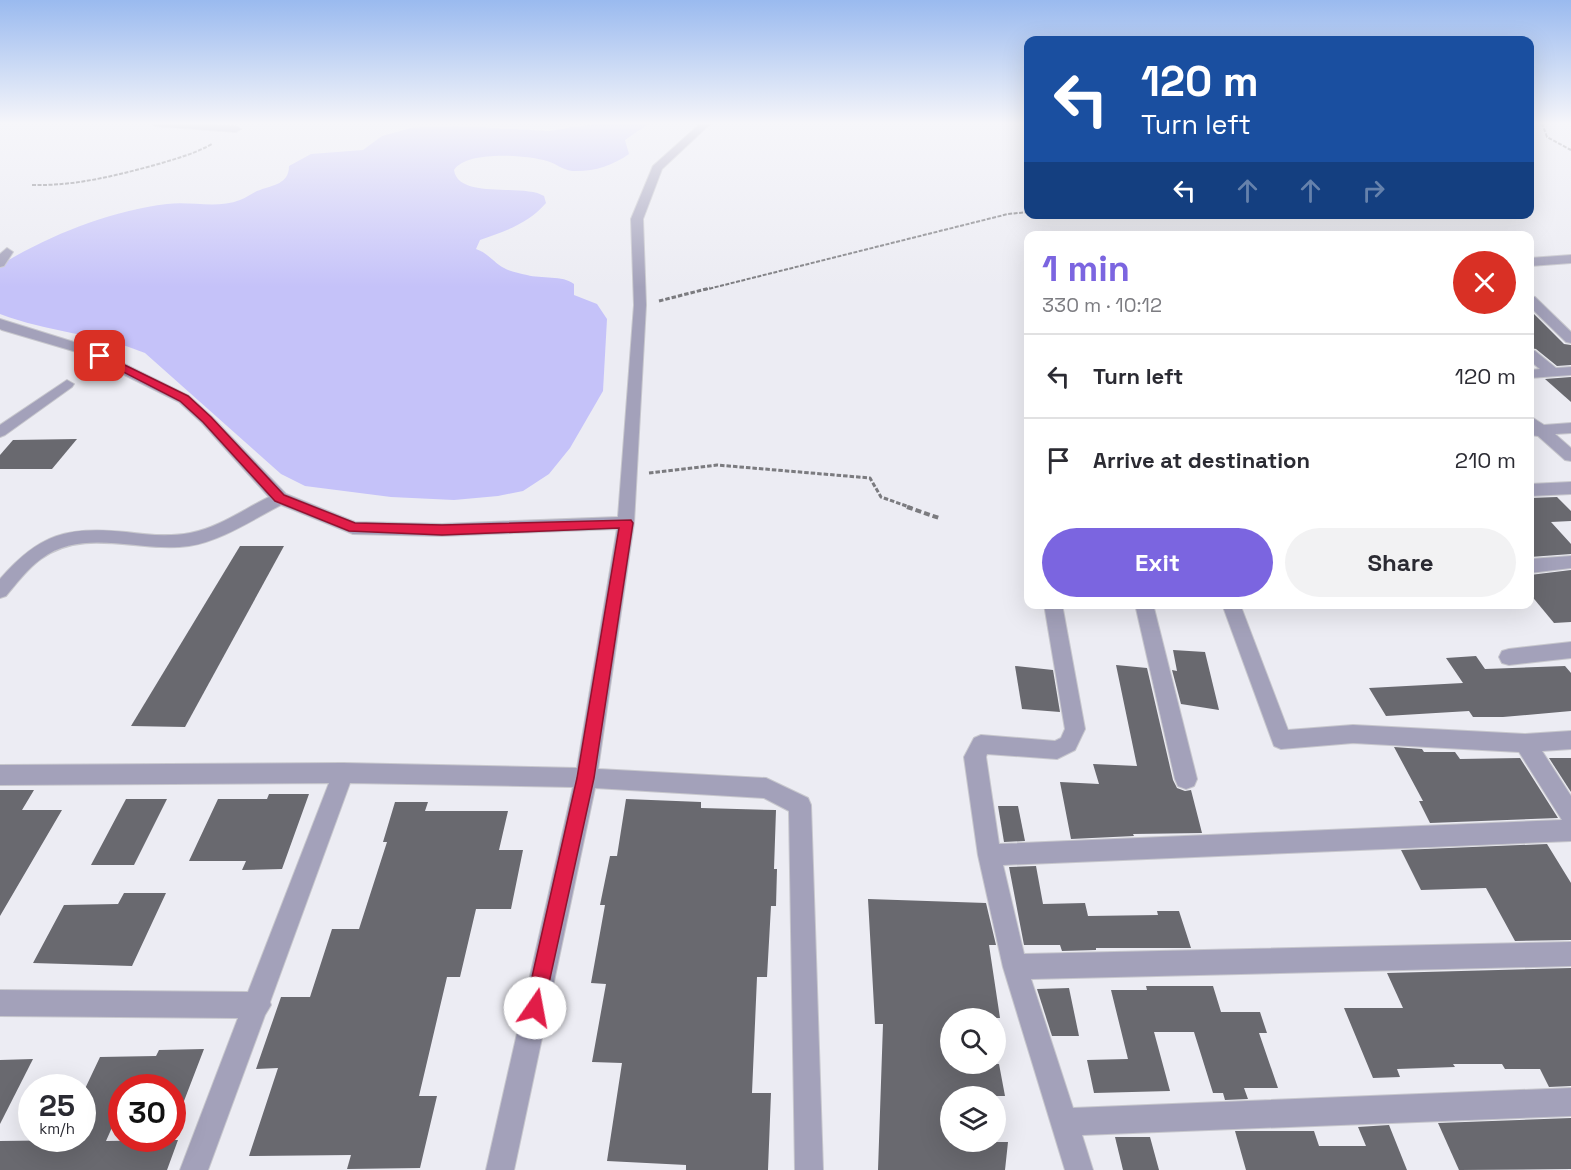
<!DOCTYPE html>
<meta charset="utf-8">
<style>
:root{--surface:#fff;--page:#f2f2f3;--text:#2b2b33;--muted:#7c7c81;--line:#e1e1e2;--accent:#7b65e0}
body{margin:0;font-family:"Space Grotesk",sans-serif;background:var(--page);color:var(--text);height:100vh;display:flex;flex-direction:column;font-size:22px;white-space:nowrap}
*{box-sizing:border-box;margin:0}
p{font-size:20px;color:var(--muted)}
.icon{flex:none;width:33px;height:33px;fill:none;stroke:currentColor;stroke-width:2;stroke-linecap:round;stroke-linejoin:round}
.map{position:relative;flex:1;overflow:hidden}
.details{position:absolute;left:1024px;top:231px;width:510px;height:378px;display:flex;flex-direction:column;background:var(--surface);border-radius:12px;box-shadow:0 6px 24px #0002}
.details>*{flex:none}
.hud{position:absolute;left:1024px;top:36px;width:510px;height:183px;border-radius:12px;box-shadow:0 6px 24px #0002;background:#1a4fa0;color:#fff;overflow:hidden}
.controls{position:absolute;left:940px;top:1008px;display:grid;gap:12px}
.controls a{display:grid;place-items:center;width:66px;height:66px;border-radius:50%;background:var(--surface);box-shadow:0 6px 24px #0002;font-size:30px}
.speed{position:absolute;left:18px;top:1074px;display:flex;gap:12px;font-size:30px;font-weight:700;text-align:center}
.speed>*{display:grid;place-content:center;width:78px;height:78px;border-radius:50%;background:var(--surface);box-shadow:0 6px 24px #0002;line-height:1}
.speed small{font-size:15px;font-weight:400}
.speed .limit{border:9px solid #d22;background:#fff;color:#111}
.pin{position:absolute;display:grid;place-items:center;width:51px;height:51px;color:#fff;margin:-26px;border-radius:12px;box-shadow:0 3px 9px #0006}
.me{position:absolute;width:66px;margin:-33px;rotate:12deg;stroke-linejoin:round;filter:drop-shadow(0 0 4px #0008)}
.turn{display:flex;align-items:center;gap:21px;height:126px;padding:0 18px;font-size:27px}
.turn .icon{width:78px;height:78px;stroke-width:2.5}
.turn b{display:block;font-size:42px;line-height:51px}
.lanes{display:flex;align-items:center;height:57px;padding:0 18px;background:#0003;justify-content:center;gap:30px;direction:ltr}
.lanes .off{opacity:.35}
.round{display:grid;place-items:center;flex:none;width:63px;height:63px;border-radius:32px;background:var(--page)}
.overview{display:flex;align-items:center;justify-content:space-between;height:102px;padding:0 18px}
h1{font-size:36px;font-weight:800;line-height:45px;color:var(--accent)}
.primary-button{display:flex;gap:12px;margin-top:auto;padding:12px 18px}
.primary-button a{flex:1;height:69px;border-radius:36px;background:var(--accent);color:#fff;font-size:24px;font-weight:800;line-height:69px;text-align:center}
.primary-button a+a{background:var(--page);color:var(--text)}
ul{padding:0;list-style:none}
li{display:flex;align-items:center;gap:18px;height:84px;padding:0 18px;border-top:2px solid var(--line)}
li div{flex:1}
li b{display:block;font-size:22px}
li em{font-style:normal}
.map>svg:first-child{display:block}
.water{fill:#c5c2f9}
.building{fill:#69696f}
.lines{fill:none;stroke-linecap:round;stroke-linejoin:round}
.street-casing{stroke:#c7c7cd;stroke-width:2}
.path-far2{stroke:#7b7b7f;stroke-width:2;stroke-dasharray:4 1.5;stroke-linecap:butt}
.path-far1{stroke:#7b7b7f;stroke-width:3;stroke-dasharray:4.5 2;stroke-linecap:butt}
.path{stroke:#7b7b7f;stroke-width:4;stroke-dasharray:6 3;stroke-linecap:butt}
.street{fill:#a3a1ba;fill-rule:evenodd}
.route{fill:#e11d48;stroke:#92132f;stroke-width:1.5}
</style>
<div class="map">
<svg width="1571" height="1170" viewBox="0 0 1571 1170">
<rect width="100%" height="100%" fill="#ececf3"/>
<path class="water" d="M600,123l48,1 -23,16 4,14c-17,12 -36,18 -57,17 -9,-1 -17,-8 -25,-10 -21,-6 -80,-11 -93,9 4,30 70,13 90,26l2,7c-18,21 -41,28 -66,37l-4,9c12,4 17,13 28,19 7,4 15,5 23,7 14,4 36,0 47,9v11l23,9 10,15 -4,72 -33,57 -21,26 -26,17 -25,5 -44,4 -63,-3 -86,-11 -24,-12 -136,-121c-46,-19 -98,-21 -145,-39v-49c50,-30 109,-54 167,-61 24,-3 50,5 73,-4 7,-2 13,-8 20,-10 13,-5 29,-6 29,-24l22,-12 52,-4 19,-14 29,-8 45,-2 93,5z"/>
<g class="building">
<path d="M1530,310l34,34 7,1v20l-14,1 -21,-17 -6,-1z"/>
<path d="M1571,377v25l-26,-23z"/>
<path d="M77,439l-25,30h-52v-14l13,-15z"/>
<path d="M1557,497l14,14v10l-20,1 20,22v10l-41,3v-59z"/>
<path d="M240,546h44l-99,181 -54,-1z"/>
<path d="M1571,570v52l-17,1 -24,-29v-19z"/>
<path d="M1173,650l32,2 14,58 -38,-6 -9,-34 5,1z"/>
<path d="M1476,656l9,13 80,-3 6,7v38l-68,6h-30l-4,-6 -83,5 -17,-28 94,-5 -17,-25z"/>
<path d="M1116,665l31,3 26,112 4,8 8,3 6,-1 11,43 -69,1 1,2 -63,3 -11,-57 39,2 -6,-20 44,2z"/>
<path d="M1015,666l38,4 7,42 -38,-3z"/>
<path d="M1394,747l28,2 2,3h31l5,7 60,-1 38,60 -128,5 -11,-22h4z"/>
<path d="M1549,758h22v34z"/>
<path d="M0,790h34l-12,20h40l-62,106z"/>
<path d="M269,794h40l-27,75 -40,1 4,-9h-57l29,-62h49z"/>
<path d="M126,799h41l-33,66h-43z"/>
<path d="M626,799l75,3v6l75,2 -2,59h3l-1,37h-5l-4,71h-10l-5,116h19l-3,77h-82v-5l-79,-4 15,-98 -30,-1 14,-78 -15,-1 14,-78h-5l10,-49h7z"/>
<path d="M395,802h33l-3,9h83l-9,39h24l-12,59h-35l-16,68h-13l-28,119h18l-17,72 -73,1 4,-14 -102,1 29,-88 -22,1 25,-72h29l22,-68h27l28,-87h-4z"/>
<path d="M998,806h20l7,35 -21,1z"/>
<path d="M1547,844l24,39v57l-56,1 -29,-53 -65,2 -20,-40z"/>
<path d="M1036,866l7,38 42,-1 3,13 70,-1 -1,-4h22l12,37h-95v2l-34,1 -2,-6h-36l-15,-78z"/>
<path d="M124,893h42l-34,73 -99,-3 31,-58 54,-1z"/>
<path d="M868,899l118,4 10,42h-7l11,73h-49v46h48l6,32h-54v46h57l-3,28h-127l5,-146h-8z"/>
<path d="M1571,968v118l-22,1 -9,-18h-35l-3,-5h-49l2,3 -58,2 3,8 -27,1 -29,-70h59l-16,-35z"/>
<path d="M1146,986h67l8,26h39l7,21h-8l19,55h-34l4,11 -23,1 -2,-7h-10l-19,-61h-40l16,59 -76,2 -7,-33 41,-1 -17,-69h36z"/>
<path d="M1069,988l10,48h-27l-15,-47z"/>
<path d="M204,1049l-30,78 -2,-39h-50v17l-16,36 72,-1 -11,30h-167v-29l82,-1v-45l18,-38 56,-1 3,-6z"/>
<path d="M33,1059l-33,65v-64z"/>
<path d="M1571,1118v51l-112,1 -21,-47z"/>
<path d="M1389,1125l18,45h-161l-11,-39h79l5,15h47l-8,-19z"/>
<path d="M1115,1137h35l9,33h-36z"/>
</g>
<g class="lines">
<g class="street-casing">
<g id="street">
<path d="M150,123l86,3 5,3 -5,3 -81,-6z"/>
<path d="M701,123h10l-49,46 -19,50 3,86 -12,218 -36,246 168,9 42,20 3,7 12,365h-28l-6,-359 -25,-13 -169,-10 -81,382h-28l87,-383 -223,-4 -80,219 1,3 -6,10 -57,155h-28l58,-152 -238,-2v-26l248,2 81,-209 -329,2v-20l343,-2 234,5 40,-239 -175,7 -89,-2 -72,-29c-29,15 -60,36 -92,41 -50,7 -105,-19 -148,13 -14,10 -24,24 -35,37l-6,2v-19c39,-45 67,-53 126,-47 21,3 43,5 64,1 28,-5 54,-24 79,-36l-67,-74 -23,-21 -99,-49 -78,-23 -2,-1v-10l90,28 99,49 23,21 74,77 69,28 87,2 176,-7 16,-212 -3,-86 22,-53z"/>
<path d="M7,248l6,4 -9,14 -4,1v-13z"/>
<path d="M1571,255v8l-41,3v-8z"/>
<path d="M1530,296l5,1 36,35v11l-5,-1 -36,-35z"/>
<path d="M1530,350l5,1 21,17 15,-1v8l-41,3v-8l10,-1 -10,-8z"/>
<path d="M67,380l7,4 -2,3 -67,48 -5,2v-12z"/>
<path d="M1530,416l14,9 27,-2v10l-16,1 16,14v13l-6,-1 -27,-24 -8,-1z"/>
<path d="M1571,482v12l-41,2v-12z"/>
<path d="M1571,556v12l-41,5v-14z"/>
<path d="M1044,604h18l23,125 -10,21 -18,9 -70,-5 -1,3 13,87 563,-24 -43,-68 -166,-9 -72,6 -7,-3 -52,-142h18l48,126 65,-5 172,9 46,-3v18l-29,2 29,45v45l-568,24 21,89 547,-12v24l-540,13 42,129 498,-20v28l-489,19 11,35h-28l-62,-203 -25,-112 -14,-98 10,-19 7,-3 74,6 6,-3 4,-9z"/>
<path d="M1135,604h18l44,175 -3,7 -8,3 -8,-3 -3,-7z"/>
<path d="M1571,642v16l-62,7 -7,-2 -3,-6 3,-6 7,-2z"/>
</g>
</g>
<g class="path-far2">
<path d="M1542,123l5,14 24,13"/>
<path d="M32,185c43,1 82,-9 123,-20 20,-6 39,-11 57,-21"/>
<path d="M704,290l304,-76 21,-2"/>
</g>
<g class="path-far1">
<path d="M659,301l51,-13"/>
<path d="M649,473l68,-8 153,13 11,19 31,11"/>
</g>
<path class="path" d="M907,507l32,11"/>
<use href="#street" class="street"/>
</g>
<linearGradient id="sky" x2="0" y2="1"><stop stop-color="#9abaef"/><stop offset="0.43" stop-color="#f6f6fa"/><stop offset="1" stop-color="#f6f6fa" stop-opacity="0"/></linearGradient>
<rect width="1571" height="287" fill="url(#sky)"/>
<path class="route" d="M100,353l88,43 23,21 73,78 71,28 87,2 189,-5 2,3 -39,255 -52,237 -7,3 -7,-3 -3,-7 52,-230 42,-250 -177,7 -93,-4 -74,-30 -72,-79 -23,-21 -84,-43 -2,-2z"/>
</svg>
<div class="controls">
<a><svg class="icon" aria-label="search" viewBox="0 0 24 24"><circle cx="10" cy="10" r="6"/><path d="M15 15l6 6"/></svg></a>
<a><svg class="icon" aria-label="layers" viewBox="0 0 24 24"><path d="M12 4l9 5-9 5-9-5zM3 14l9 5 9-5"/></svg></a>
</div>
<div class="speed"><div>25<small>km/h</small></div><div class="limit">30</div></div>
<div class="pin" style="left:100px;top:356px;background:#d93025"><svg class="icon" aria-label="arrive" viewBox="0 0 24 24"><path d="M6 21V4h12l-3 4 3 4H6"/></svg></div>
<svg class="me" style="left:535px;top:1008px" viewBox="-20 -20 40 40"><circle r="19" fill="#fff"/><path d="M0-13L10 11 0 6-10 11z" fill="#e11d48"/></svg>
<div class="hud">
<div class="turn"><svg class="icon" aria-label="left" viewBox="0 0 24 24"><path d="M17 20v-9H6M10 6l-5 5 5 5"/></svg><div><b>120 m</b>Turn left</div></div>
<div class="lanes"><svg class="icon" aria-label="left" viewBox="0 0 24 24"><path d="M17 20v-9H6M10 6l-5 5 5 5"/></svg><svg class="icon off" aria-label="ahead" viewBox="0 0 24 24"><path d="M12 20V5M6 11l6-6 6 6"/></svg><svg class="icon off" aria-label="ahead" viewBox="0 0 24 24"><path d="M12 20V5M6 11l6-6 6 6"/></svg><svg class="icon off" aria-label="right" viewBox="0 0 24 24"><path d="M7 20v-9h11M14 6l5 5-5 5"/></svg></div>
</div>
<section class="details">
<div class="overview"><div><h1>1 min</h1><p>330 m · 10:12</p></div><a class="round" style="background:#d93025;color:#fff"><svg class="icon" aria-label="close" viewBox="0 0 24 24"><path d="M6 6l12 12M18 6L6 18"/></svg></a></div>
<ul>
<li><svg class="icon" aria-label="left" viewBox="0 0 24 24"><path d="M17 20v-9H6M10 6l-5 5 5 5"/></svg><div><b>Turn left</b></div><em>120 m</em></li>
<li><svg class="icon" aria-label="arrive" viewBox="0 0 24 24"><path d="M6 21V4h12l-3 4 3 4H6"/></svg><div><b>Arrive at destination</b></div><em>210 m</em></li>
</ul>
<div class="primary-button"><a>Exit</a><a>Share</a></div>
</section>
</div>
